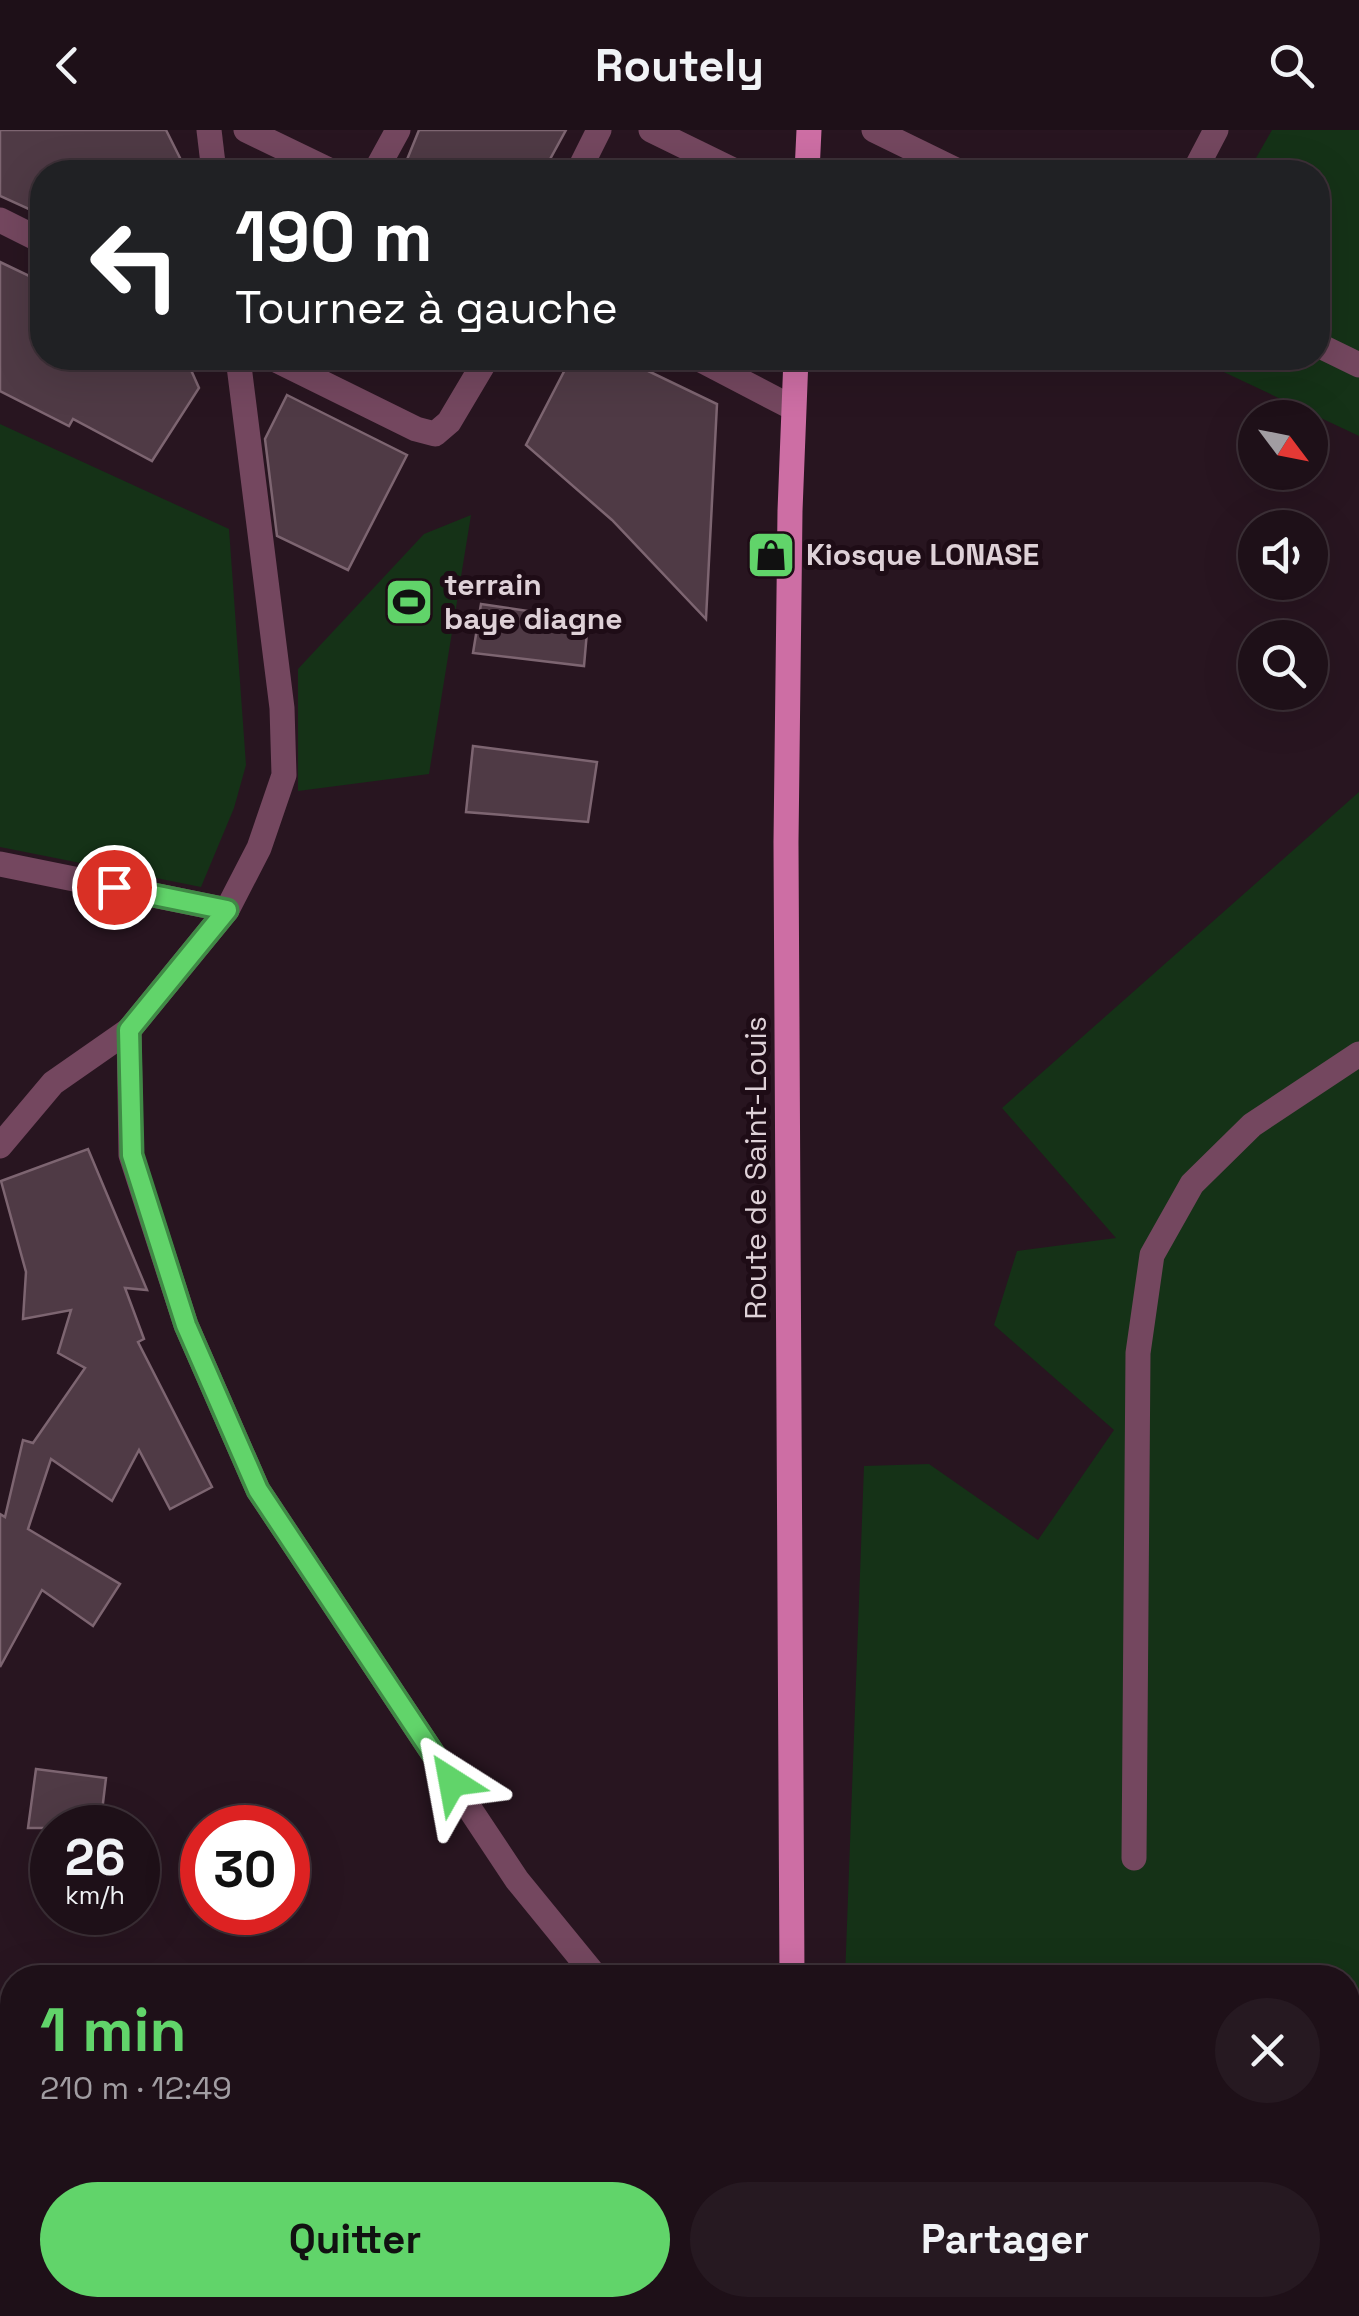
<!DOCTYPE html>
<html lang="fr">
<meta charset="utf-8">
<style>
:root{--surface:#1e1018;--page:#261921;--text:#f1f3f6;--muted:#a19da2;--line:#3c3037;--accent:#61d46a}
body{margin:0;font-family:"Space Grotesk",sans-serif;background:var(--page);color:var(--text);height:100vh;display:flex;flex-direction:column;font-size:38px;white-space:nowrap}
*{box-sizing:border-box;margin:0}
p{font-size:32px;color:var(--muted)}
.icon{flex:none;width:55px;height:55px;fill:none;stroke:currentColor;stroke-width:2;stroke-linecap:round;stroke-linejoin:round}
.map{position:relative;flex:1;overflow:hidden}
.details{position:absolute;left:0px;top:1835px;width:1360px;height:352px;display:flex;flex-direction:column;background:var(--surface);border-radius:40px 40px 0 0;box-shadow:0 10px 40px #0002,0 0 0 2px var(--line)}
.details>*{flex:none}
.top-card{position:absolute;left:30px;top:30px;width:1300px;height:210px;border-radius:40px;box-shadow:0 10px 40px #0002,0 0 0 2px var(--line);background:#202124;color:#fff;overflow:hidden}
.needle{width:65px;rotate:122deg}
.buttons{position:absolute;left:1238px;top:270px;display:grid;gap:20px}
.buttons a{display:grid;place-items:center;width:90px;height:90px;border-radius:50%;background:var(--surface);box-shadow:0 10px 40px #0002,0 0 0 2px var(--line);font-size:50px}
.speed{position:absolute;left:30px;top:1675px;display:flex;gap:20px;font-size:50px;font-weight:700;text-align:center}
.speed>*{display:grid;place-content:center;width:130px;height:130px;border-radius:50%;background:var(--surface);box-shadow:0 10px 40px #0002,0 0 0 2px var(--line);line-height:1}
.speed small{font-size:25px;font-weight:400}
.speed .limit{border:15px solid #d22;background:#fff;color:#111}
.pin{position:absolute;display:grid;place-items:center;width:85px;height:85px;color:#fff;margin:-42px;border:5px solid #fff;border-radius:50%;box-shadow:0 2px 10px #0007}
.me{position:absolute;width:110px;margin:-55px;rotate:326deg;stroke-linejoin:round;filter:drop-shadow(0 0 8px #0008)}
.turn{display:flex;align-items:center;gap:35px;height:210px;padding:0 40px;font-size:45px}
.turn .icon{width:130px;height:130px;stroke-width:2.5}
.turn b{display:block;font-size:70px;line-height:85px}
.round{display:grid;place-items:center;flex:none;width:105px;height:105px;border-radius:52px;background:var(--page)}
.headline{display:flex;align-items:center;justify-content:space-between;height:170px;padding:0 40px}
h1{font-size:60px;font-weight:700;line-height:75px;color:var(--accent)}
.action{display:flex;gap:20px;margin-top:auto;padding:20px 40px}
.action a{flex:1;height:115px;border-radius:60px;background:var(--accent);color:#111;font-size:40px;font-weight:700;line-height:115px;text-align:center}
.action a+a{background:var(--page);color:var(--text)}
header{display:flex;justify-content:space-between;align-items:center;height:130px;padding:0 40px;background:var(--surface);font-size:45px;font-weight:700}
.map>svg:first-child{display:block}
.green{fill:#153217}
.building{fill:#4f3a45;stroke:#7d6571;stroke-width:2.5}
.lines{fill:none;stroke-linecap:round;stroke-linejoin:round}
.street{stroke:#74475f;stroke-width:25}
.primary{stroke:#cd6ea4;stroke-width:25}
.route-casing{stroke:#3f8a45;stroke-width:25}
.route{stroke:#61d46a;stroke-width:18}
.labels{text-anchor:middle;stroke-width:10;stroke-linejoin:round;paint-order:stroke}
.poi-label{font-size:30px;font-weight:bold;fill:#ded1d7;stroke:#1e0c16;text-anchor:start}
.street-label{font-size:30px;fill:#ded1d7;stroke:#1e0c16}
</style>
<header><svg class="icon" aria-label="back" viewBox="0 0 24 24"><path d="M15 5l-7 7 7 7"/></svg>Routely<svg class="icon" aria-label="search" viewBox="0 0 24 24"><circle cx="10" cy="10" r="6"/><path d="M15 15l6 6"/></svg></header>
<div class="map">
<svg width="1359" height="2186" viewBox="0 0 1359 2186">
<rect width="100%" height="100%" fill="#281520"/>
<g class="green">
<path d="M1272,0h87v306l-165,-78h124v-186h-70z"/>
<path d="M0,294l229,105 17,236 -12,43 -33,79 -201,-40z"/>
<path d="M471,385l-42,259 -131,17v-122l126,-135z"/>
<path d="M1359,662v1340l-11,7v-161h-503l19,-512 65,-2 109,76 76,-110 -120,-105 23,-74 99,-13 -114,-130z"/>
<path d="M968,2175h109l-18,11h-82z"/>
</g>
<g class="building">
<path d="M0,0h166l21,42h-145v43l-42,-19z"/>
<path d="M419,0h147l-23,42h-113l-24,-10z"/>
<path d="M0,132l42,20v76h123l26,12 8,18 -47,73 -79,-42 -4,7 -69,-35z"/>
<path d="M571,228h78l-3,12 71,34 -11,215 -94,-99 -86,-75z"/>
<path d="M287,265l120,60 -59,115 -71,-34 -12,-97z"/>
<path d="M481,474l107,16 -4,46 -111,-13z"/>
<path d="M473,616l124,16 -9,60 -122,-10z"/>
<path d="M88,1019l59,141 -22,-2 19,51 -6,3 74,145 -42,22 -31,-59 -27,51 -61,-42 -23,70 92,55 -27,42 -51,-36 -42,77v-153l5,3 18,-77 10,3 52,-75 -27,-15 13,-43 -48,9 3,-47 -25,-91z"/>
<path d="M36,1639l70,9 -6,50h-72z"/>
</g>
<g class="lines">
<g class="street">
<path d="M209,0l5,42"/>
<path d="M246,0l87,42"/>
<path d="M651,0l86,42"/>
<path d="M874,0l86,42"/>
<path d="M375,42l23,-42"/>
<path d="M578,42l21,-42"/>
<path d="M1194,42l22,-42"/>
<path d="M0,90l42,21"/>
<path d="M1318,215l41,20"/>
<path d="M272,228l144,71 19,5 14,-12 38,-64"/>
<path d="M697,228l96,50"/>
<path d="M0,734l227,46"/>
<path d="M129,900l2,125 55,170 72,165 259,390 80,98"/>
<path d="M0,1016l53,-63 76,-53 98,-120 32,-62 25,-73 -2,-67 -44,-350"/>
<path d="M1134,1728l4,-505 14,-98 40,-71 60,-59 107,-71"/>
<path d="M1348,2031l11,-7"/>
<path d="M1348,2172l11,5"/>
<path d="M653,2175l16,11"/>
<path d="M953,2175l8,11"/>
<path d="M1108,2186l15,-11"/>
</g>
<g class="primary">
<path d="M807,42l2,-42"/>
<path d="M792,1848l-6,-1136 4,-331 6,-153"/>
<path d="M797,2175l1,11"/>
</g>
</g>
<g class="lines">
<g class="route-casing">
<path id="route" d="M114,757l113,23 -98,120 3,125 54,170 72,165 194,292"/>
</g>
<use href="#route" class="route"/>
</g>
<defs>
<g id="shop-square" transform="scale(2.5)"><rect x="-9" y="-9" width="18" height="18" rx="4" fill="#61d46a" stroke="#1e0c16"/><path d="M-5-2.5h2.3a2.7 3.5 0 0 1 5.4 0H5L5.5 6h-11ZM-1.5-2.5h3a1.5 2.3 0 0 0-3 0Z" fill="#111"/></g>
<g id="stadium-square" transform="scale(2.5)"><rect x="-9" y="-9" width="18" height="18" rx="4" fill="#61d46a" stroke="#1e0c16"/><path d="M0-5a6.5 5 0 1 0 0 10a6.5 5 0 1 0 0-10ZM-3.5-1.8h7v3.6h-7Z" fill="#111"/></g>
</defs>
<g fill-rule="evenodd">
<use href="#shop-square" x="771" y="425"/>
<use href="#stadium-square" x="409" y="472"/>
</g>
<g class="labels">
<g class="poi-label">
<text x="806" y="435">Kiosque LONASE</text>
<text x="444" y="465">terrain<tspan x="444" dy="34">baye diagne</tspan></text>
</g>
<g class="street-label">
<text transform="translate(756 1038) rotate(-90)" y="10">Route de Saint-Louis</text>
</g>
</g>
</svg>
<div class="buttons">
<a><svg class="needle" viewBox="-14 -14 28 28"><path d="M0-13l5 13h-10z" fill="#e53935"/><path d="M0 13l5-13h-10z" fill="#a19da2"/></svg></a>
<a><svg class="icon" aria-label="sound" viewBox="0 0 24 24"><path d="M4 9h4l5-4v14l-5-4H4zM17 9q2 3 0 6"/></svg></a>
<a><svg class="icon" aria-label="search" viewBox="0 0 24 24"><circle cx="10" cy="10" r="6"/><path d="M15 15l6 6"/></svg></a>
</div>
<div class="speed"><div>26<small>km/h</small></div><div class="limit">30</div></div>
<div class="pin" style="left:114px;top:757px;background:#d93025"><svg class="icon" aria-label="arrive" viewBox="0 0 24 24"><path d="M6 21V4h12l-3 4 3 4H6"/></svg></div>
<svg class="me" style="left:452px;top:1652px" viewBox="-20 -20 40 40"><path d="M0-17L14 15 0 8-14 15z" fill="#61d46a" stroke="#fff" stroke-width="4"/></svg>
<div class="top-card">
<div class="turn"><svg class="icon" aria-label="left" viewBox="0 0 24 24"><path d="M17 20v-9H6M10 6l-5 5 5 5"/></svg><div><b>190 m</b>Tournez à gauche</div></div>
</div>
<section class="details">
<div class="headline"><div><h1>1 min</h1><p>210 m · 12:49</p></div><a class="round"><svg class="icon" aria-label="close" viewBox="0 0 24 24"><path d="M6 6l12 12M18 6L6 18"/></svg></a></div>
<div class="action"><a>Quitter</a><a>Partager</a></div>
</section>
</div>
